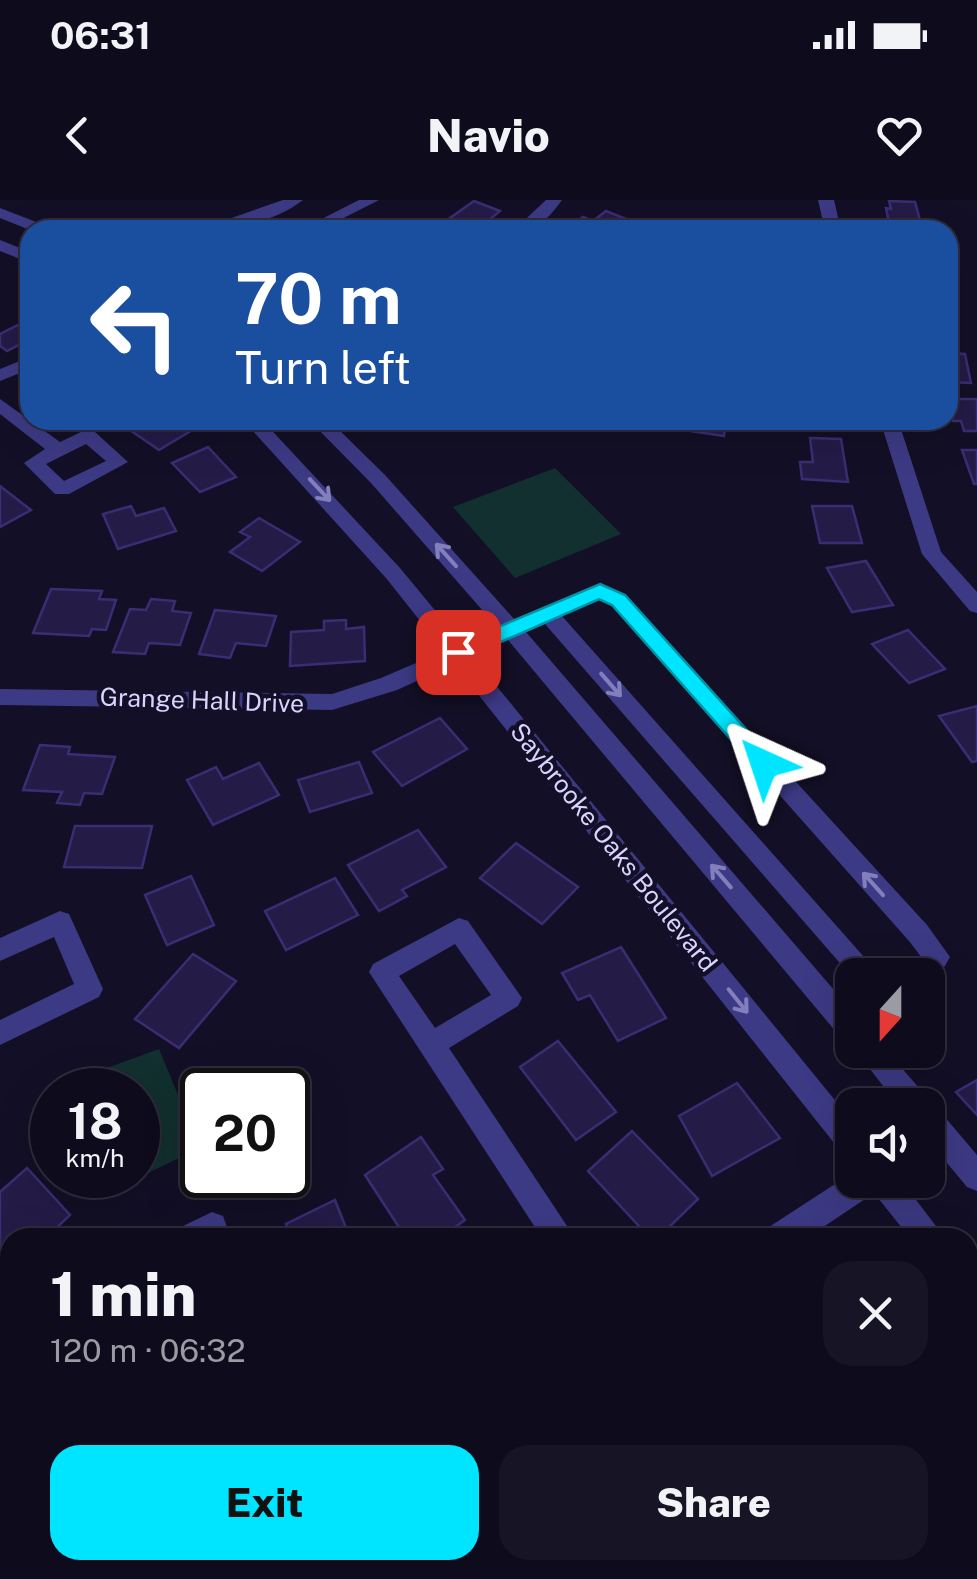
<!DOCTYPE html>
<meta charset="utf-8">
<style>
:root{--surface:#0e0b1c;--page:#171425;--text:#f1f3f6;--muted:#9b9ba3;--line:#2e2b3b;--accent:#00e5ff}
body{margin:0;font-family:"Public Sans",sans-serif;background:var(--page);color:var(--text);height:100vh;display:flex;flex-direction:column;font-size:38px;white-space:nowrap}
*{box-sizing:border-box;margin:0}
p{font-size:32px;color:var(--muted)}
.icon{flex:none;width:55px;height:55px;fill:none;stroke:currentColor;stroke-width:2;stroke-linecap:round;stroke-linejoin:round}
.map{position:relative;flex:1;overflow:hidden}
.sheet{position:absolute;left:0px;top:1028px;width:978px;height:352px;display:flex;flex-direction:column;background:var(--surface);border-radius:30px 30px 0 0;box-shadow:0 10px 40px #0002,0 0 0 2px var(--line)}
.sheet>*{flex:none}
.top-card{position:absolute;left:20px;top:20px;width:938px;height:210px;border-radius:30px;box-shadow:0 10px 40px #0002,0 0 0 2px var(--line);background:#1a4fa0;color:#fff;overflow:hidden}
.needle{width:65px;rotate:201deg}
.tools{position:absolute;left:835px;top:758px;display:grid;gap:20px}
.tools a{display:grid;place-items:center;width:110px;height:110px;border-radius:20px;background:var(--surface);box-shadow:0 10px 40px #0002,0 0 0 2px var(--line);font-size:50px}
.speed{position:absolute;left:30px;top:868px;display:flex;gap:20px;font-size:50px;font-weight:700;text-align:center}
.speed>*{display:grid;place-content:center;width:130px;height:130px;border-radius:50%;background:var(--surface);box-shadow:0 10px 40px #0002,0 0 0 2px var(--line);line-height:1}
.speed small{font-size:25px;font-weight:400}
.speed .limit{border:5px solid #111;border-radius:15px;background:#fff;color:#111}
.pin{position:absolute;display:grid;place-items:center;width:85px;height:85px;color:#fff;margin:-42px;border-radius:20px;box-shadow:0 5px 15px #0006}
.me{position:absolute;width:110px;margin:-55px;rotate:318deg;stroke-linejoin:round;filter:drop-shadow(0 0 8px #0008)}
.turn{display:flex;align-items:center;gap:35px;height:210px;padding:0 50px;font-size:45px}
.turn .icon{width:130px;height:130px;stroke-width:2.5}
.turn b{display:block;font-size:70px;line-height:85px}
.round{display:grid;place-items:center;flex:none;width:105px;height:105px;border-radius:30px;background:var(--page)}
.head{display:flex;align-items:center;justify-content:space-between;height:170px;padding:0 50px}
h1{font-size:60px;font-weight:800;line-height:75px}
.action{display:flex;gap:20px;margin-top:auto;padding:20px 50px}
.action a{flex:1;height:115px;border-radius:30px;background:var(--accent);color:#111;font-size:40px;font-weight:800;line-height:115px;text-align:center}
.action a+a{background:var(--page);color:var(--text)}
.status{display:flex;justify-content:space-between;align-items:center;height:70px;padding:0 50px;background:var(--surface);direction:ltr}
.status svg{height:28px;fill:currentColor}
header{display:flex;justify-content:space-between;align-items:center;height:130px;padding:0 50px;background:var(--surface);font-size:45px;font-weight:800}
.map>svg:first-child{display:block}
.green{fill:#12302f}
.building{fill:#241b47;stroke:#3b2d73;stroke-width:2.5}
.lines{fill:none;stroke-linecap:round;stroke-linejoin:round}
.minor{fill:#3d3a85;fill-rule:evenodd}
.oneway{stroke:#837fbc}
.route{fill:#00e5ff;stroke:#0095a6;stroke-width:2.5}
.labels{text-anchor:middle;stroke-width:9;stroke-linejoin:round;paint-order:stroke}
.street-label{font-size:25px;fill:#d9d4ff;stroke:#130f26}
</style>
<div class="status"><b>06:31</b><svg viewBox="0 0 49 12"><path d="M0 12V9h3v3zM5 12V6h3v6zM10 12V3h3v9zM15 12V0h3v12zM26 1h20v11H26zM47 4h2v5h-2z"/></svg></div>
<header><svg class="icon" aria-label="back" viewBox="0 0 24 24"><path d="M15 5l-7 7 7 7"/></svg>Navio<svg class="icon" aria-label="heart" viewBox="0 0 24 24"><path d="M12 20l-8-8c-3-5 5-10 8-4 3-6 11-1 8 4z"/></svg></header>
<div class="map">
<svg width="977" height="1379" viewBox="0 0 977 1379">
<rect width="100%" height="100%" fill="#130f26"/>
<g class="green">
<path d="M555,268l66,66 -106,44 -62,-71z"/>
<path d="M159,849l41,99 -73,35 -3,-8h14v-85h-50l-6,-13z"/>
</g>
<g class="building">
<path d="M474,1l26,10 -11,9 9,3 -16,7 -32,-12z"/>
<path d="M889,1l26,1 6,22 -32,-1 -3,-15 5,1z"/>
<path d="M606,11l25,10 -12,9h-40l-9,-4 13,-9 10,4z"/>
<path d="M748,20l28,1 2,9h-28z"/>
<path d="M30,119v20l-23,12 -7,-5v-12z"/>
<path d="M948,153l17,1 6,29 -23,-1z"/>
<path d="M948,199h29v32h-13l-3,-10h-8z"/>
<path d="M141,220h30l18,12 -30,18 -32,-22z"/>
<path d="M678,220h48l-2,16 -47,-7z"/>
<path d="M810,238l31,1 7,43 -46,-3 -2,-17h13z"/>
<path d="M208,247l28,30 -36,15 -28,-29z"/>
<path d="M962,250h15v34h-3z"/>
<path d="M0,286l31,24 -31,17z"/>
<path d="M131,306l5,10 28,-8 12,23 -58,18 -15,-35z"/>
<path d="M812,306h40l10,37h-42z"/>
<path d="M259,318l41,24 -38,29 -32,-19 20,-15 -10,-5z"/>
<path d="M866,361l27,44 -41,7 -25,-44z"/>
<path d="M51,389l51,2 -3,8 17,1 -10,30 -14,-1 -3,7 -56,-3z"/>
<path d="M151,399l24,2 -3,10 19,2 -11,32 -31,-2 -4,11 -32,-2 17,-43 16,1z"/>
<path d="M215,410l61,6 -10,30 -30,-3 -6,15 -31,-4z"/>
<path d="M346,420v9l18,-2 1,34 -75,5 1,-34 33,-2v-9z"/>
<path d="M908,430l37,39 -36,14 -37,-39z"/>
<path d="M977,506v55l-5,1 -33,-46z"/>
<path d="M440,518l27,31 -65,37 -29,-34z"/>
<path d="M40,545l30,2 -2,7 47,3 -13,37 -18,-1 -4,12 -23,-2 5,-11 -39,-2z"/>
<path d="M359,562l13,31 -62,19 -12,-32z"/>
<path d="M259,563l20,32 -66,30 -26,-45 29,-13 7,12z"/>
<path d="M75,626h77l-10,42 -78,-1z"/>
<path d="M418,630l28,37 -44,23 5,6 -28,15 -31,-46z"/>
<path d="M516,643l62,44 -36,37 -62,-46z"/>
<path d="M191,676l23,49 -47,20 -22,-50z"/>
<path d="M335,678l23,37 -72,35 -21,-39z"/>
<path d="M621,747l45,71 -48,23 -28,-46 -12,5 -16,-27z"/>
<path d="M193,754l43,27 -57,67 -44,-29z"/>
<path d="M558,841l58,71 -40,28 -56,-73z"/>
<path d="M977,880v35l-21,-23z"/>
<path d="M737,883l43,55 -68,38 -33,-60z"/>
<path d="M632,931l66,68 -40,39h-8l-62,-67z"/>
<path d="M421,937l22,32 -10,6 32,45 -25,18h-34l-41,-63z"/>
<path d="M27,968l43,47 -24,23h-36v13l-10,10v-69z"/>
<path d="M335,1000l15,38h-59l-5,-14z"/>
<path d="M10,1110v84l-10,2v-84z"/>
<path d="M95,1370h36l-12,9h-20z"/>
</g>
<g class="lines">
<g class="minor">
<path d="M283,0h20c-28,22 -71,30 -106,30z"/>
<path d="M359,0h20l-59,30h-20z"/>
<path d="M546,0h16c-14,19 -24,30 -48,30z"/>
<path d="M818,0h16l7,30h-16z"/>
<path d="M0,8l49,19 3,3h-22l-30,-12z"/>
<path d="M0,40l30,12v11l-30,-12z"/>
<path d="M30,157v12l-30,12v-12z"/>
<path d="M0,199l60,43 21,-10h14l33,30 -59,32h-14l-31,-31 21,-14 -45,-35zM86,244l20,17 -42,20 -18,-17z"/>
<path d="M243,220h19l138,148 62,75 35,-16 -126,-144 -62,-63h20l56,55 130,145 85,-36 25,11 302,330 23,32 -15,26 -7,3v-11h-15l9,-17 -13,-17 -298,-336 -11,-5 -38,16 318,359 -28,2 -307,-353 -19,8 326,379v31l-10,-3 -334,-399 -36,16 380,465v36l-10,-4 -388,-489 -57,26 -65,20 -332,-5v-16l332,5 49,-16 63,-27 -58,-73z"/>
<path d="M880,220h18l43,132 36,40v21l-7,-2 -48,-57z"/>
<path d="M60,711l9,3 34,75 -4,8 -99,48v-25l74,-36 -20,-47 -54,24v-23z"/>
<path d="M459,718l9,3 54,77 -4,8 -69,42 126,190h-33l-173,-266 4,-8zM455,744l36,51 -56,33 -36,-52z"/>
<path d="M855,850h31l40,46 4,10 8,3 39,46v36l-10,-4 -39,-47v-35h-30z"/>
<path d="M852,973v7h49l44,58h-35l-36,-45 -67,45h-42l4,-11z"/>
<path d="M212,1012l11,4 8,22h-54l4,-11z"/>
<path d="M968,1067l9,3v38l-9,-4z"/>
<path d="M10,1239v37l-10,5v-37z"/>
<path d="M557,1370h36l-3,9h-36z"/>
</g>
</g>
<defs><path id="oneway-shaft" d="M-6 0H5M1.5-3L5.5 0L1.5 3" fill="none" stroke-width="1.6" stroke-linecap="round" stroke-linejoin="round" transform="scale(2.5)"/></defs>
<g class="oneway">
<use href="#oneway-shaft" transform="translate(320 290) rotate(47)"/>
<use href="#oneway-shaft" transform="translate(446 355) rotate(-132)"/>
<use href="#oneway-shaft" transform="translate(611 485) rotate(49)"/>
<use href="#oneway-shaft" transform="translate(721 676) rotate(-131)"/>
<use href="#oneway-shaft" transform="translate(873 684) rotate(-132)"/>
<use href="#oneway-shaft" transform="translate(738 801) rotate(51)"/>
</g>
<path class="route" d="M600,384l25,11 147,163 3,6 -3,5h-15l-145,-164 -13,-6 -135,59h-13l-3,-6 3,-5z"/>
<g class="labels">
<g class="street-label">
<text transform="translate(202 500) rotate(2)" y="9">Grange Hall Drive</text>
<text transform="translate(614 647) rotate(51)" y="9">Saybrooke Oaks Boulevard</text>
</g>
</g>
</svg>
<div class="tools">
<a><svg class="needle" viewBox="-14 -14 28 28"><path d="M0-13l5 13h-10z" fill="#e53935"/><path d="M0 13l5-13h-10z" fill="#9b9ba3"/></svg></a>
<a><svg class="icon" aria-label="sound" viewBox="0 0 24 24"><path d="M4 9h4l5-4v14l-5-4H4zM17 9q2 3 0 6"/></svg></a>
</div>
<div class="speed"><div>18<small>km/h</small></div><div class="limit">20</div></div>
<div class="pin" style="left:458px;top:452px;background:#d93025"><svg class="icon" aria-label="arrive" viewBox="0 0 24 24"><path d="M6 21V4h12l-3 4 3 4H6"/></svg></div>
<svg class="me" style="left:764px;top:564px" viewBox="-20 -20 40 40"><path d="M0-17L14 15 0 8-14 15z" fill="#00e5ff" stroke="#fff" stroke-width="4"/></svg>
<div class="top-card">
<div class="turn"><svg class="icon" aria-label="left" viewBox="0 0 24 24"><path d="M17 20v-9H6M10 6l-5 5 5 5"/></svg><div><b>70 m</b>Turn left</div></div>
</div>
<section class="sheet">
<div class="head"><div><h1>1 min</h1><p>120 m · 06:32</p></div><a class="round"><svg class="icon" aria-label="close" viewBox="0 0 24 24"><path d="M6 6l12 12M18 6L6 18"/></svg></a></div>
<div class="action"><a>Exit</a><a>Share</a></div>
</section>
</div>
